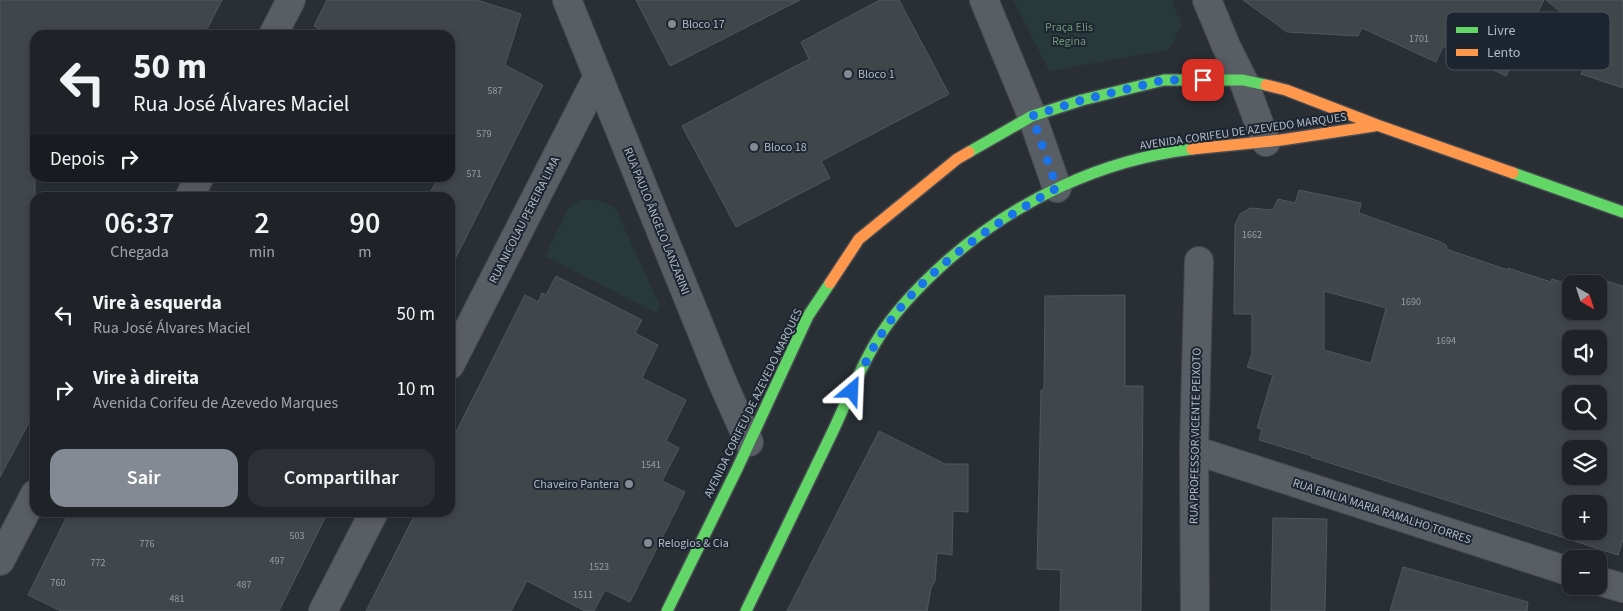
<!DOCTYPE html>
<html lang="pt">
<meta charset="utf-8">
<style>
:root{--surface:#1f2328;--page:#2c2f34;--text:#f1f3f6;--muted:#a1a4a8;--line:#3c4045;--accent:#838a93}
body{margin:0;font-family:"Source Sans 3",sans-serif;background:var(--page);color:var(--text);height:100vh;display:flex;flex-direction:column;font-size:19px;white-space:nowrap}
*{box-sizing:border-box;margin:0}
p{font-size:16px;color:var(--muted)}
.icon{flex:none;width:28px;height:28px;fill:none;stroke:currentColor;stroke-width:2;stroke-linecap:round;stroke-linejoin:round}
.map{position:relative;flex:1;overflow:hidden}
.panel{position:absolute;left:30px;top:192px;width:425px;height:325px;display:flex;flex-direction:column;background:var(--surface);border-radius:15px;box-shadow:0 2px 8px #0003,0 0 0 1px var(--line)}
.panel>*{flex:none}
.guide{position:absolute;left:30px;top:30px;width:425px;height:152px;border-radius:15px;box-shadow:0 2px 8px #0003,0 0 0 1px var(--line);background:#1f2328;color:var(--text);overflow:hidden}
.needle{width:32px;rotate:141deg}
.buttons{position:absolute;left:1562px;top:275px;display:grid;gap:10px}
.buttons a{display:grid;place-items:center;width:45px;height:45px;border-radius:10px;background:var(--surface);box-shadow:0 2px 8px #0003,0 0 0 1px var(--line);font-size:25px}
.pin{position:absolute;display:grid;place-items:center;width:42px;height:42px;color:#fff;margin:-21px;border-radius:10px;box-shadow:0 2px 8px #0006}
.me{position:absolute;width:55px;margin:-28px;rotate:26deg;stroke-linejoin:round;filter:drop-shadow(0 0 4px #0008)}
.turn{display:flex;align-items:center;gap:18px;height:105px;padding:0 20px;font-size:22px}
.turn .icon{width:65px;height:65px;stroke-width:2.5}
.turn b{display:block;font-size:35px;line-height:42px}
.then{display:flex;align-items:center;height:48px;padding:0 20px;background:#0003;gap:10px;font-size:19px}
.eta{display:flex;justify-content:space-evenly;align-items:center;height:85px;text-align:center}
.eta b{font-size:30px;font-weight:600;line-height:35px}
.action{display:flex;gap:10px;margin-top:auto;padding:10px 20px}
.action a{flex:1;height:58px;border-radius:15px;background:var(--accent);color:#fff;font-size:20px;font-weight:600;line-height:58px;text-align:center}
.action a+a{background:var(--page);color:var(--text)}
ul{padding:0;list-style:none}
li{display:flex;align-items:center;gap:15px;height:75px;padding:0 20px}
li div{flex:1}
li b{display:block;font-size:19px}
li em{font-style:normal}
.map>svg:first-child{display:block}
.green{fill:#27393b}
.building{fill:#41464b;stroke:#51565d;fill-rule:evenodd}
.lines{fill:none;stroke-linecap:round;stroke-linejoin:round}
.street-casing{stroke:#474b50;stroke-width:30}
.fast-casing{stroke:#474b52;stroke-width:14}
.slow-casing{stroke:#474b52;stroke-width:14}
.street{stroke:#595d64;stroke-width:28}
.fast{stroke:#63d668;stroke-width:11}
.slow{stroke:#ff974d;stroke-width:11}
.route{stroke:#1a73e8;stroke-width:9;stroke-dasharray:0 16.2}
.poi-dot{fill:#838a93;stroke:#1d2530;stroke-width:2}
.labels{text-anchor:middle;stroke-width:4;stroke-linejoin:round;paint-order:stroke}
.number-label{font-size:10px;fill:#969ea7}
.poi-label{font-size:12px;fill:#b3bbc6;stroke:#1d2530;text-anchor:start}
.park-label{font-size:12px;fill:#6c9675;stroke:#1d2530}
.street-label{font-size:12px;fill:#b3bbc6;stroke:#1d2530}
.key{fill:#1d2530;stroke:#4a525d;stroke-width:1}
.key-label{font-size:14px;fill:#b3bbc6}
</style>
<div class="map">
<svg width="1623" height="611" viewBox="0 0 1623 611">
<rect width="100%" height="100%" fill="#292f35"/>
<g class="green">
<path d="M1013,0h159l10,26 -14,24 -119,21z"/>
<path d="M583,199l15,1 17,7 45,99 -4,7 -111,-57 24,-49z"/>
</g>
<g class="building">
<path d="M0,0h222l-18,35h-169v376l-35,66z"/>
<path d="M327,0h150l44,14 -16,51 38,20 -93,184v-71h-23l11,-20h12v-143h-120l-16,-9z"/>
<path d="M636,0h164l-130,66z"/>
<path d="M880,0h19l50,94 -128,67 9,17 -94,49 -54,-101 127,-67 -8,-17z"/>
<path d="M1243,0h301l-38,76 -63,-30 -7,16 -74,-34 -4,8 -71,-4z"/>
<path d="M1546,0h77v88l-42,-14 16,-32z"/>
<path d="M1299,190l62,13 -2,10 82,29 6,4 -1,3 62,21v-2l43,14 1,-3 19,6v26h28v-27h-12l2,-8 34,10v254l-5,15 -307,-98 1,-1 -53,-16 3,-11 -5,-1 16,-53 -26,-8 5,-13v-40h-18l1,-89 5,-11 10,-6 23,2 5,-11 17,4zM1324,291l62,17 -15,55 -47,-13zM1571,339h28v27h-28zM1571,394h28v27h-28zM1571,449h28v27h-28zM1571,504h28v27h-28z"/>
<path d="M556,276l86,44 -7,13 23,12 -16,33 44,22 -20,41 13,7 -17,33 23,11 -55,110 -25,-12 -11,21h-9l-58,-30 -16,30h-145l50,-99h34v-68l75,-149 13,7 4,-9 4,2z"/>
<path d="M1125,295v91h18l-2,225h-81l1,-41 -24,-1 4,-179h3l1,-94z"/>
<path d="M879,431l66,33h23v48l-15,-1 -1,44 -15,-2 -2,28 -4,7 -4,23h-140z"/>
<path d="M69,512h259l-49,99h-218l-33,-16z"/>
<path d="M1273,518l54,1 -2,92h-54z"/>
<path d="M1403,567l125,35 -1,9h-137z"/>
</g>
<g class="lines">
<g class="street-casing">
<g id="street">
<path d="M567,0l154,379 28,63"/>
<path d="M984,0l48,116 25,72"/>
<path d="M1207,0l19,46 17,34 23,62"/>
<path d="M273,35l18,-35"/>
<path d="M189,198l10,-20"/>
<path d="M450,365l148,-289"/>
<path d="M1194,450l377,122"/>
<path d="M0,561l35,-67"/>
<path d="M1599,581l24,7"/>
<path d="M323,611l51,-99"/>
<path d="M1195,611l-1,-161 5,-189"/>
</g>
</g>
<g class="fast-casing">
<g id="fast">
<path d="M969,152l63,-36 50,-16 82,-20h79l23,5"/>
<path d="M1513,173l110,39"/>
<path d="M667,611l70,-142 71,-153 22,-33"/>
<path d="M746,611c29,-60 58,-120 87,-180 14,-30 26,-61 43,-89 18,-31 45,-58 72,-82 69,-60 153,-100 244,-111"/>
</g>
</g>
<g class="slow-casing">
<g id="slow">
<path d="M1266,85l20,5 91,35 136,48"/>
<path d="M1192,149l89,-9 93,-14"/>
<path d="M830,283l29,-44 98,-80 12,-7"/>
</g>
</g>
<use href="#street" class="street"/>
<use href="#fast" class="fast"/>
<use href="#slow" class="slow"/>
</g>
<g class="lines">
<path class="route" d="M852,391c8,-16 15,-33 24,-48 39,-68 114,-118 181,-155l-25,-72 50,-16 82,-20h39"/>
</g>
<g class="poi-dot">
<circle cx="672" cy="24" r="5"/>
<circle cx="848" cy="74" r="5"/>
<circle cx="754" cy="147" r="5"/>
<circle cx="629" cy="484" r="5"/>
<circle cx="648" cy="543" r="5"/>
</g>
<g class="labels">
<g class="number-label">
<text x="1419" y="42">1701</text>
<text x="495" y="94">587</text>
<text x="484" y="137">579</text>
<text x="474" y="177">571</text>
<text x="1252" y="238">1662</text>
<text x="1411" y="305">1690</text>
<text x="1446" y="344">1694</text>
<text x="651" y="468">1541</text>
<text x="297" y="539">503</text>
<text x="147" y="547">776</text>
<text x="277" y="564">497</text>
<text x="98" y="566">772</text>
<text x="599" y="570">1523</text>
<text x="58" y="586">760</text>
<text x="244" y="588">487</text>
<text x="583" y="598">1511</text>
<text x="177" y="602">481</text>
</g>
<g class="poi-label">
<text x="682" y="28">Bloco 17</text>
<text x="858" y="78">Bloco 1</text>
<text x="764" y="151">Bloco 18</text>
<text x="619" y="488" text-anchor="end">Chaveiro Pantera</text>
<text x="658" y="547">Relogios &amp; Cia</text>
</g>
<g class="park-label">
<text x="1069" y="31">Praça Elis<tspan x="1069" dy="14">Regina</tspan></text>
</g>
<g class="street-label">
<text transform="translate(1243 131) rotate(-8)" y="4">AVENIDA CORIFEU DE AZEVEDO MARQUES</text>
<text transform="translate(524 220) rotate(-63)" y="4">RUA NICOLAU PEREIRA LIMA</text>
<text transform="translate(657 221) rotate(68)" y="4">RUA PAULO ÂNGELO LANZARINI</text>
<text transform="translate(753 403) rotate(-64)" y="4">AVENIDA CORIFEU DE AZEVEDO MARQUES</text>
<text transform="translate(1195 436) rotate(-89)" y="4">RUA PROFESSOR VICENTE PEIXOTO</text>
<text transform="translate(1382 511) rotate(18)" y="4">RUA EMILIA MARIA RAMALHO TORRES</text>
</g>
</g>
<rect x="1446" y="12" width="164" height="58" rx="8" class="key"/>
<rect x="1456" y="27" width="22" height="6" fill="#63d668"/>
<rect x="1456" y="49" width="22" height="7" fill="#ff974d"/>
<g class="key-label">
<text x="1487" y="35">Livre</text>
<text x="1487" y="57">Lento</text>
</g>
</svg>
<div class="buttons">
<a><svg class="needle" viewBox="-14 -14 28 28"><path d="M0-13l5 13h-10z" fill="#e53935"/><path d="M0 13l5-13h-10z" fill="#a1a4a8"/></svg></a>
<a><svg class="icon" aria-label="sound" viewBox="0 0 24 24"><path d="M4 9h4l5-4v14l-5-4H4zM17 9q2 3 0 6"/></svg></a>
<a><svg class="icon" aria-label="search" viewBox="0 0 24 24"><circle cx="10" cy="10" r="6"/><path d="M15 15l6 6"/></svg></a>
<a><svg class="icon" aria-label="layers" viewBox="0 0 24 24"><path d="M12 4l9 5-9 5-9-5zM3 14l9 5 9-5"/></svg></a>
<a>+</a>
<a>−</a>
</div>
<div class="pin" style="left:1203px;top:80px;background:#d93025"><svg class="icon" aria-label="arrive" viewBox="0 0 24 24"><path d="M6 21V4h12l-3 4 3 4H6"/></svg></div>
<svg class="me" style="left:852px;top:391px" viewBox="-20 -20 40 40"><path d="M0-17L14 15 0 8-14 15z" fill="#1a73e8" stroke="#fff" stroke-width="4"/></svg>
<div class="guide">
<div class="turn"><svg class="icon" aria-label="left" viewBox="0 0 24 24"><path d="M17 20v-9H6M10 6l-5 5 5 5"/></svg><div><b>50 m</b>Rua José Álvares Maciel</div></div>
<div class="then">Depois<svg class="icon" aria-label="right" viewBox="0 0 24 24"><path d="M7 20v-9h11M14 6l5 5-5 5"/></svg></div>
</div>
<section class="panel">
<div class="eta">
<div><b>06:37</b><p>Chegada</p></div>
<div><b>2</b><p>min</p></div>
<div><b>90</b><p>m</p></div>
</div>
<ul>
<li><svg class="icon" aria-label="left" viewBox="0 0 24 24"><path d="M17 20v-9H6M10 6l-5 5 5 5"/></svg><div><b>Vire à esquerda</b><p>Rua José Álvares Maciel</p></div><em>50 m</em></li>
<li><svg class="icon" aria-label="right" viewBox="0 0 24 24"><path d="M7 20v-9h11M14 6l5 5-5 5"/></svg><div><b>Vire à direita</b><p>Avenida Corifeu de Azevedo Marques</p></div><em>10 m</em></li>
</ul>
<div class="action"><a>Sair</a><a>Compartilhar</a></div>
</section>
</div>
